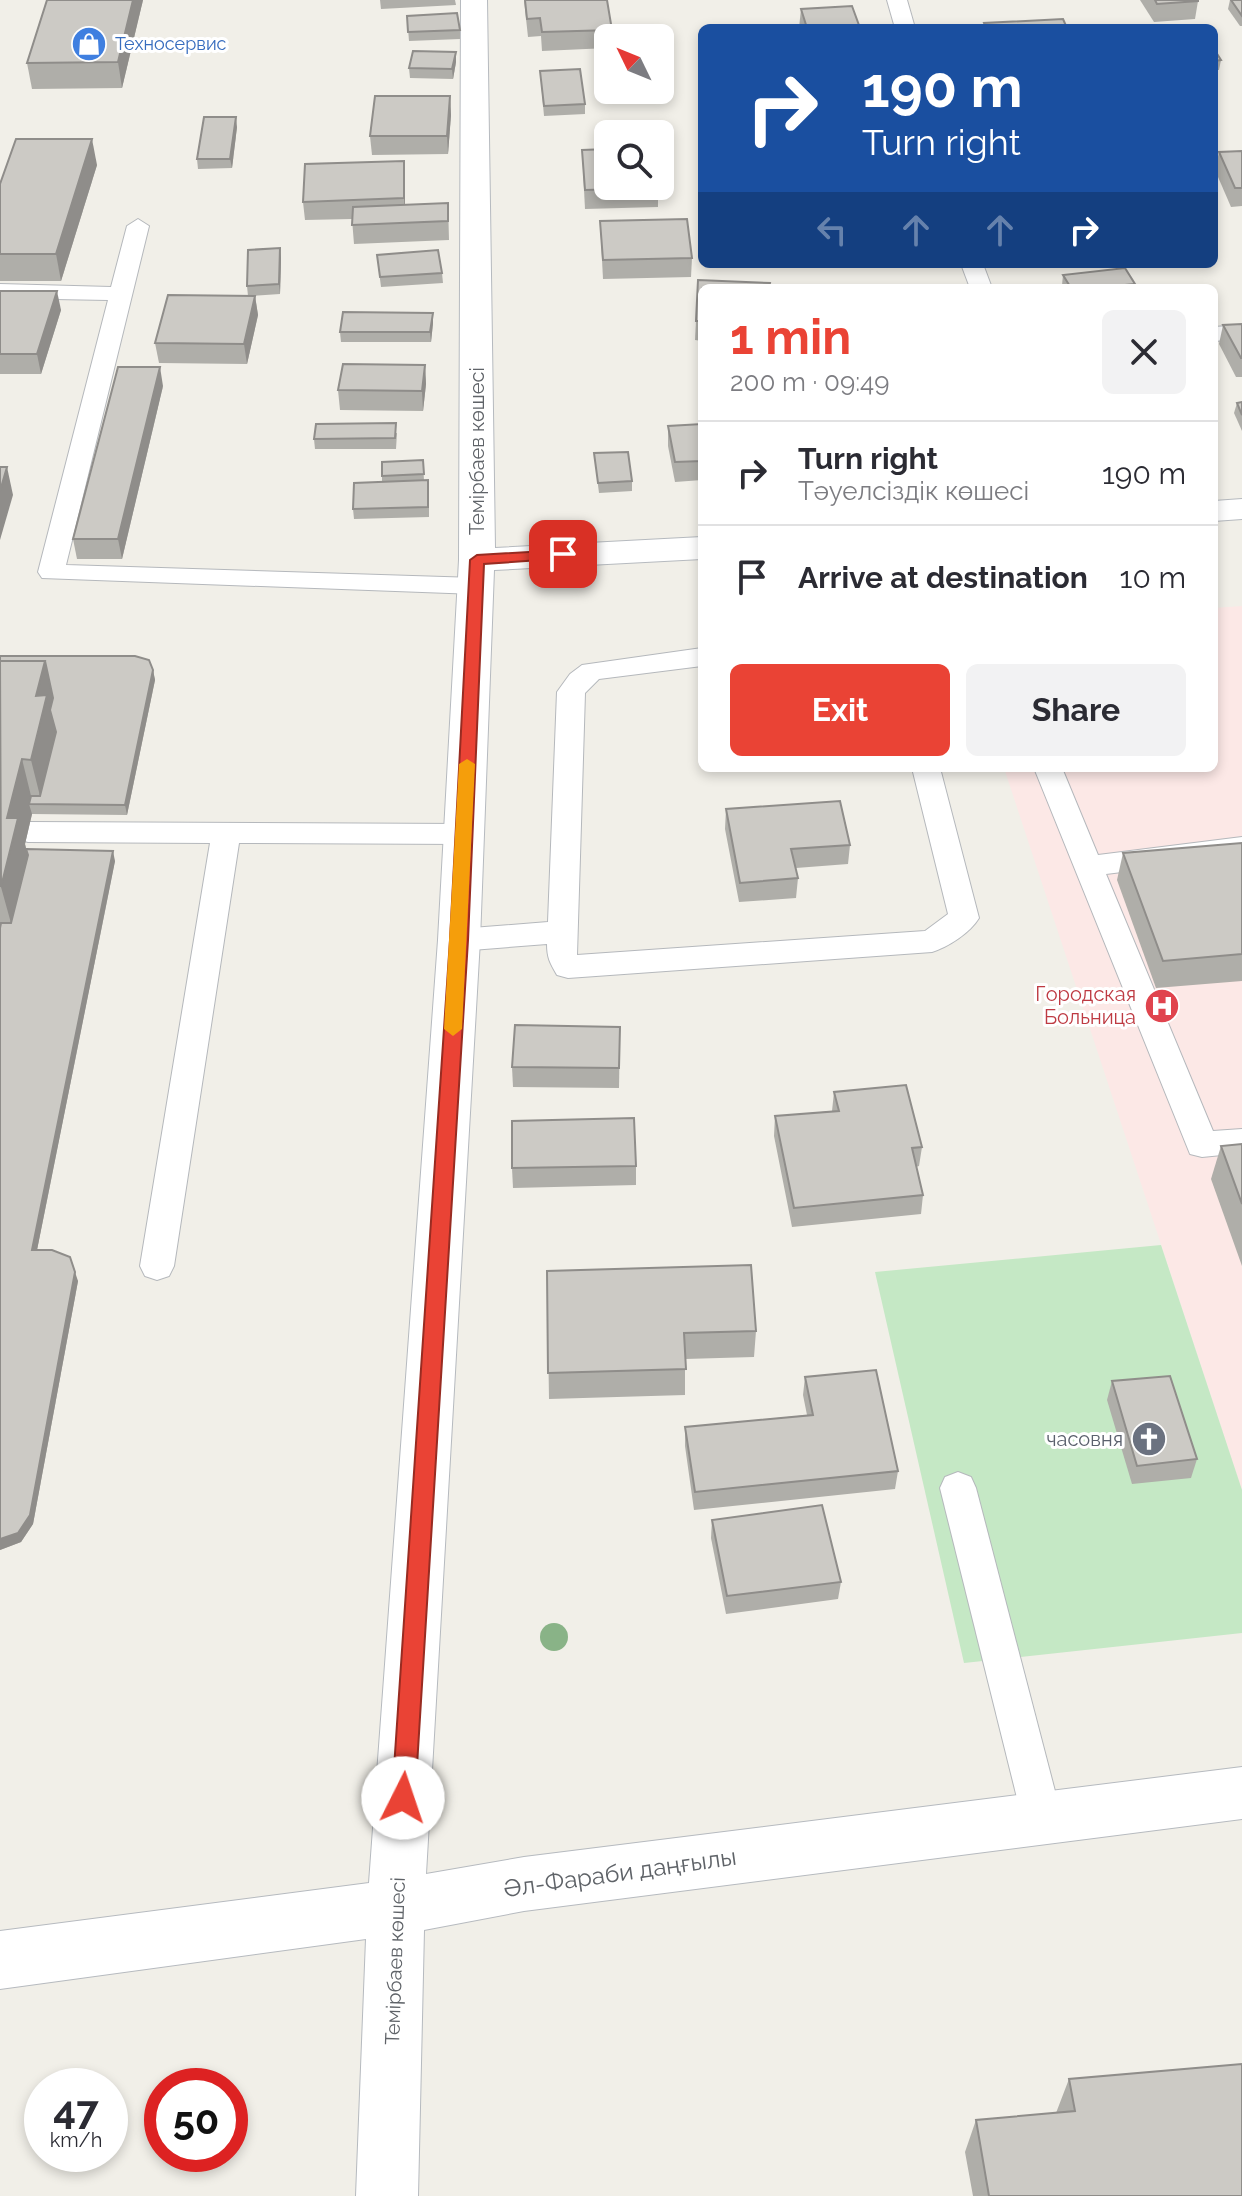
<!DOCTYPE html>
<meta charset="utf-8">
<style>
:root{--surface:#fff;--page:#f2f2f3;--text:#2b2b33;--muted:#7c7c81;--line:#e1e1e2;--accent:#ea4335}
body{margin:0;font-family:Raleway,sans-serif;background:var(--page);color:var(--text);height:100vh;display:flex;flex-direction:column;font-size:30px;white-space:nowrap}
*{box-sizing:border-box;margin:0}
p{font-size:26px;color:var(--muted)}
.icon{flex:none;width:44px;height:44px;fill:none;stroke:currentColor;stroke-width:2;stroke-linecap:round;stroke-linejoin:round}
.map{position:relative;flex:1;overflow:hidden}
.drawer{position:absolute;left:698px;top:284px;width:520px;height:488px;display:flex;flex-direction:column;background:var(--surface);border-radius:12px;box-shadow:0 4px 12px #0003}
.drawer>*{flex:none}
.hud{position:absolute;left:698px;top:24px;width:520px;height:244px;border-radius:12px;box-shadow:0 4px 12px #0003;background:#1a4fa0;color:#fff;overflow:hidden}
.needle{width:52px;rotate:313deg}
.tools{position:absolute;left:594px;top:24px;display:grid;gap:16px}
.tools a{display:grid;place-items:center;width:80px;height:80px;border-radius:12px;background:var(--surface);box-shadow:0 4px 12px #0003;font-size:40px}
.speed{position:absolute;left:24px;top:2068px;display:flex;gap:16px;font-size:40px;font-weight:700;text-align:center}
.speed>*{display:grid;place-content:center;width:104px;height:104px;border-radius:50%;background:var(--surface);box-shadow:0 4px 12px #0003;line-height:1}
.speed small{font-size:20px;font-weight:400}
.speed .limit{border:12px solid #d22;background:#fff;color:#111}
.pin{position:absolute;display:grid;place-items:center;width:68px;height:68px;color:#fff;margin:-34px;border-radius:16px;box-shadow:0 4px 12px #0006}
.me{position:absolute;width:88px;margin:-44px;rotate:4deg;stroke-linejoin:round;filter:drop-shadow(0 0 6px #0008)}
.turn{display:flex;align-items:center;gap:28px;height:168px;padding:0 32px;font-size:36px}
.turn .icon{width:104px;height:104px;stroke-width:2.5}
.turn b{display:block;font-size:56px;line-height:68px}
.lanes{display:flex;align-items:center;height:76px;padding:0 32px;background:#0003;justify-content:center;gap:40px;direction:ltr}
.lanes .off{opacity:.35}
.round{display:grid;place-items:center;flex:none;width:84px;height:84px;border-radius:12px;background:var(--page)}
.headline{display:flex;align-items:center;justify-content:space-between;height:136px;padding:0 32px}
h1{font-size:48px;font-weight:700;line-height:60px;color:var(--accent)}
.action{display:flex;gap:16px;margin-top:auto;padding:16px 32px}
.action a{flex:1;height:92px;border-radius:12px;background:var(--accent);color:#fff;font-size:32px;font-weight:700;line-height:92px;text-align:center}
.action a+a{background:var(--page);color:var(--text)}
ul{padding:0;list-style:none}
li{display:flex;align-items:center;gap:24px;height:104px;padding:0 32px;border-top:2px solid var(--line)}
li div{flex:1}
li b{display:block;font-size:30px}
li em{font-style:normal}
.map>svg:first-child{display:block}
.medical{fill:#fce8e6}
.green{fill:#c5e8c5}
.lines{fill:none;stroke-linecap:round;stroke-linejoin:round}
.lane-casing{stroke:#b5b8bc;stroke-width:2}
.secondary-casing{stroke:#b6babf;stroke-width:2}
.lane{fill:#fff;fill-rule:evenodd}
.secondary{fill:#fff;fill-rule:evenodd}
.tree{fill:#89b387}
.wall{fill:#afaea9}
.shaded-wall{fill:#8f8d8a}
.building{fill:#cccac5;stroke:#8f8d8a;stroke-width:2}
.route{fill:#ea4335;stroke:#982c22;stroke-width:2}
.slow{fill:#f59e0b}
.labels{text-anchor:middle;stroke-width:6;stroke-linejoin:round;paint-order:stroke}
.far-shop-label{font-size:18px;fill:#366cbe;stroke:#fff;text-anchor:start}
.street-label{font-size:20px;fill:#5f6368;stroke:#fff}
.health-label{font-size:20px;fill:#be3a42;stroke:#fff;text-anchor:end}
.worship-label{font-size:20px;fill:#5b616d;stroke:#fff;text-anchor:end}
.near-street-label{font-size:24px;fill:#5f6368;stroke:#fff}
</style>
<div class="map">
<svg width="1242" height="2196" viewBox="0 0 1242 2196">
<rect width="100%" height="100%" fill="#f1efe8"/>
<path class="medical" d="M1242,606v884l-238,-722h210v-160z"/>
<path class="green" d="M1161,1245l81,245v143l-278,30 -89,-391z"/>
<g class="lines">
<g class="lane-casing">
<g id="lane">
<path d="M887,0h20l8,28h-20z"/>
<path d="M138,219l11,7 -83,339 410,13 9,2 4,6 -4,6 -9,2 -434,-16 -4,-6 70,-272 -108,-2v-14l111,3 16,-61z"/>
<path d="M961,264h22l9,24h-22z"/>
<path d="M1242,325v14l-28,2v-14z"/>
<path d="M702,648v18l-103,13 -14,14 -8,262 348,-24 23,-17 -36,-146h28l39,150c-9,15 -31,29 -47,34l-364,26 -11,-3c-7,-12 -10,-17 -10,-31l-88,7 -11,-3 -4,-8 4,-8 11,-3 89,-7 9,-230 13,-18 12,-9z"/>
<path d="M1034,768h28l36,87 144,-18v20l-136,17 107,257 29,-2v24l-40,4 -12,-3z"/>
<path d="M28,822l436,2 10,3 4,7 -4,7 -10,3 -225,-1 -65,423 -5,10 -12,4 -12,-4 -5,-10 70,-423 -182,-1 -10,-3 -4,-7 4,-7z"/>
<path d="M958,1472l13,5 5,11 86,330 -6,14 -14,5 -14,-5 -6,-14 -82,-330 5,-11z"/>
</g>
</g>
<g class="secondary-casing">
<g id="secondary">
<path d="M461,0h26l8,548 207,-11v22l-208,11 -14,370 -54,934 98,-17 718,-90v52l-718,92 -100,19 -6,266h-62l10,-257 -366,50v-58l369,-48 69,-943 21,-380z"/>
<path d="M1242,499v20l-28,2v-20z"/>
</g>
</g>
<use href="#lane" class="lane"/>
<use href="#secondary" class="secondary"/>
</g>
<circle class="tree" cx="554" cy="1637" r="14"/>
<g class="wall">
<path d="M47,0h96l-21,88 -90,1 -5,-26z"/>
<path d="M380,0h75l1,5 -75,4z"/>
<path d="M524,0h83l5,30v8h-4v10l-66,3 -1,-15 -13,1z"/>
<path d="M1140,0h58v1l-3,18 -41,3z"/>
<path d="M1230,0h12v26h-2l-12,-17z"/>
<path d="M801,9l59,19h-61z"/>
<path d="M407,16l53,14v9l-51,2z"/>
<path d="M1214,49l7,11 -2,10h-5z"/>
<path d="M456,52v10l-3,17 -43,-1 -1,-10z"/>
<path d="M540,71l45,33v10l-41,2z"/>
<path d="M450,96l1,19 -3,39 -76,1 -2,-19z"/>
<path d="M237,127l-5,41 -34,1 -1,-10z"/>
<path d="M582,150l76,36v21l-73,2z"/>
<path d="M1242,151v55l-11,1 -16,-37 4,-18z"/>
<path d="M404,161l1,44 43,-2 1,37 -95,4 -2,-25 -47,1 -2,-18z"/>
<path d="M97,165l-36,116h-61v-97z"/>
<path d="M600,221l92,37 -1,19 -88,2z"/>
<path d="M280,248l1,10 -1,36 -32,2 -1,-10z"/>
<path d="M377,255l65,18 1,10 -62,4z"/>
<path d="M1063,275l72,9v4h-71l-2,-3z"/>
<path d="M702,288v53l-7,-1 1,-19z"/>
<path d="M0,291l61,19 -20,64h-41z"/>
<path d="M255,296l3,19 -11,49 -88,-1 -4,-20z"/>
<path d="M433,323l-2,19h-90l-1,-10z"/>
<path d="M1242,324v53h-6l-17,-33 4,-19z"/>
<path d="M425,365l1,19 -3,27 -83,-1 -2,-20z"/>
<path d="M163,386l-41,173h-45l-4,-20z"/>
<path d="M1242,402v29l-8,-18 3,-10z"/>
<path d="M702,424v56l-27,2 -7,-36v-20z"/>
<path d="M397,433l-1,16h-81l-1,-10z"/>
<path d="M594,453l38,28v10l-33,2z"/>
<path d="M423,460l1,21 5,10v26l-75,2 -1,-10 29,-27v-20z"/>
<path d="M0,656l153,14 2,10 -28,135 -95,-1 -7,30 1,5 89,12 -78,389 41,31 -45,243 -12,18 -21,8z"/>
<path d="M726,809l124,36 -2,19 -52,4 2,10 -2,20 -57,4 -14,-73z"/>
<path d="M1242,843v138l-86,7 -39,-108 6,-27z"/>
<path d="M620,1027l-1,61 -106,-1 -1,-20z"/>
<path d="M834,1092l88,55 -3,19 -3,1 7,28 -2,19 -129,13 -18,-91 1,-20 57,-5z"/>
<path d="M1242,1144v122l-31,-87 10,-33z"/>
<path d="M636,1166v19l-123,3 -1,-20z"/>
<path d="M547,1271l209,60 -2,26 -69,2v36l-136,4z"/>
<path d="M805,1377l93,94 -3,18 -201,21 -9,-64v-19l122,-12 -4,-20z"/>
<path d="M1112,1381l85,78 -6,19 -59,6 -25,-84z"/>
<path d="M712,1520l129,62 -3,17 -112,15 -15,-76z"/>
<path d="M1069,2079l173,117h-269l-8,-44 11,-32 80,-7z"/>
</g>
<g class="shaded-wall">
<path d="M133,0h10l-21,88 -4,-26z"/>
<path d="M456,52v10l-3,17 -1,-10z"/>
<path d="M450,96l1,19 -3,39 -1,-18z"/>
<path d="M236,117l1,10 -5,41 -2,-9z"/>
<path d="M92,139l5,26 -36,116 -5,-27z"/>
<path d="M404,161l1,19v37l-1,-19z"/>
<path d="M280,248l1,10 -1,36 -1,-10z"/>
<path d="M57,291l4,19 -20,64 -4,-20z"/>
<path d="M255,296l3,19 -11,49 -3,-20z"/>
<path d="M433,313v10l-2,19 -1,-10z"/>
<path d="M425,365l1,19 -3,27 -1,-20z"/>
<path d="M160,367l3,19 -41,173 -4,-20z"/>
<path d="M7,467l6,28 -13,45v-49z"/>
<path d="M45,661l11,47 2,34 -16,62 -11,-44 5,-64z"/>
<path d="M153,670l2,10 -28,135 -2,-10z"/>
<path d="M22,759l11,45h-4l3,10 -7,30 5,21 -16,69 -13,-47 6,-69z"/>
<path d="M113,851l2,10 -80,399 -3,-10z"/>
<path d="M75,1272l3,9 -45,243 -12,18 -21,8v-11z"/>
</g>
<g class="building">
<path d="M47,0h86l-15,62 -91,1z"/>
<path d="M525,0h82l5,30 -70,2 -2,-14 -13,1z"/>
<path d="M1155,0h43v1l-41,3z"/>
<path d="M1231,0h11v16z"/>
<path d="M852,6l8,22h-53l-6,-19z"/>
<path d="M457,13l3,17 -52,2 -1,-16z"/>
<path d="M1063,19l4,9h-81l-2,-5z"/>
<path d="M1214,49l7,11 -7,1z"/>
<path d="M413,51l43,1 -4,17 -43,-1z"/>
<path d="M580,69l5,35 -41,2 -4,-35z"/>
<path d="M375,96h75l-3,40h-77z"/>
<path d="M204,117h32l-6,42h-33z"/>
<path d="M16,139h76l-36,115h-56v-70z"/>
<path d="M608,149v37h50l1,2 -74,2 -3,-40z"/>
<path d="M1242,151v37h-7l-16,-36z"/>
<path d="M404,161v37l-101,4 2,-38z"/>
<path d="M448,203v18l-96,4 1,-18z"/>
<path d="M687,219l5,39 -89,2 -3,-39z"/>
<path d="M280,248l-1,36 -32,2 1,-36z"/>
<path d="M438,250l4,23 -62,4 -3,-22z"/>
<path d="M1125,268l10,16 -40,4h-24l-8,-13z"/>
<path d="M698,280l72,3 -1,5h-67v33h-6z"/>
<path d="M0,291h57l-20,63h-37z"/>
<path d="M168,295l87,1 -11,48 -89,-1z"/>
<path d="M343,312l90,1 -3,19h-90z"/>
<path d="M1242,324v34h-1l-18,-33z"/>
<path d="M343,364l82,1 -3,26 -84,-1z"/>
<path d="M118,367h42l-42,172h-45z"/>
<path d="M1242,402v13l-5,-12z"/>
<path d="M396,423l-1,15 -81,1 2,-15z"/>
<path d="M702,424v37l-27,1 -7,-36z"/>
<path d="M628,452l4,29 -34,2 -4,-30z"/>
<path d="M423,460l1,14 -42,2v-14z"/>
<path d="M0,467h7l-7,24z"/>
<path d="M428,480v27l-75,2 1,-26z"/>
<path d="M0,656h135l14,4 4,10 -28,135 -96,-1 2,-8h9l16,-64 -6,-22 3,-12 -8,-37h-45z"/>
<path d="M0,661h45l-9,35 11,-1 -16,65 -9,-1 -15,59h11l-17,69z"/>
<path d="M840,801l10,44 -59,4 7,29 -58,5 -14,-74z"/>
<path d="M1242,843v111l-79,7 -40,-108z"/>
<path d="M26,849l87,2 -81,399h20l18,7 5,15 -45,243 -12,18 -18,6v-611l1,-5h10l17,-68z"/>
<path d="M515,1025l105,2 -1,41 -107,-1z"/>
<path d="M906,1085l16,62 -10,1 11,47 -129,13 -19,-92 64,-5 -5,-19z"/>
<path d="M634,1118l2,48 -124,2v-47z"/>
<path d="M1242,1144v60l-21,-58z"/>
<path d="M751,1265l5,66 -72,2 2,36 -138,4 -1,-102z"/>
<path d="M876,1370l22,101 -203,21 -10,-65 128,-12 -8,-38z"/>
<path d="M1170,1376l27,83 -60,7 -25,-85z"/>
<path d="M822,1505l19,77 -114,14 -15,-76z"/>
<path d="M1242,2064v132h-253l-13,-76 99,-9 -6,-32z"/>
</g>
<path class="route" d="M563,550l8,4 -2,4 -85,6 -16,376 -53,858 -4,8 -8,3 -8,-3 -3,-8 58,-858 20,-380 7,-5z"/>
<path class="slow" d="M467,759l8,5 -13,265 -9,7 -9,-7 15,-265z"/>
<defs>
<g id="shop-disc" transform="scale(1.8)"><circle r="9.5" fill="#3f7fe0" stroke="#fff"/><path d="M-5-2.5h2.3a2.7 3.5 0 0 1 5.4 0H5L5.5 6h-11ZM-1.5-2.5h3a1.5 2.3 0 0 0-3 0Z" fill="#fff"/></g>
<g id="hospital-disc" transform="scale(1.8)"><circle r="9.5" fill="#e0444e" stroke="#fff"/><path d="M-5-5h3v3.5h4V-5h3V5h-3V1.5h-4V5h-3Z" fill="#fff"/></g>
<g id="church-disc" transform="scale(1.8)"><circle r="9.5" fill="#6b7280" stroke="#fff"/><path d="M-1.2-6h2.4v3.5h3.3v2.4h-3.3V6h-2.4V-.1h-3.3v-2.4h3.3Z" fill="#fff"/></g>
</defs>
<g fill-rule="evenodd">
<use href="#shop-disc" x="89" y="44"/>
<use href="#hospital-disc" x="1162" y="1006"/>
<use href="#church-disc" x="1149" y="1439"/>
</g>
<g class="labels">
<g class="far-shop-label">
<text x="115" y="50">Техносервис</text>
</g>
<g class="street-label">
<text transform="translate(477 451) rotate(-90)" y="7">Темірбаев көшесі</text>
<text transform="translate(395 1961) rotate(-88)" y="7">Темірбаев көшесі</text>
</g>
<g class="health-label">
<text x="1136" y="1001">Городская<tspan x="1136" dy="23">Больница</tspan></text>
</g>
<g class="worship-label">
<text x="1123" y="1446">часовня</text>
</g>
<g class="near-street-label">
<text transform="translate(620 1873) rotate(-8)" y="8">Әл-Фараби даңғылы</text>
</g>
</g>
</svg>
<div class="tools">
<a><svg class="needle" viewBox="-14 -14 28 28"><path d="M0-13l5 13h-10z" fill="#e53935"/><path d="M0 13l5-13h-10z" fill="#7c7c81"/></svg></a>
<a><svg class="icon" aria-label="search" viewBox="0 0 24 24"><circle cx="10" cy="10" r="6"/><path d="M15 15l6 6"/></svg></a>
</div>
<div class="speed"><div>47<small>km/h</small></div><div class="limit">50</div></div>
<div class="pin" style="left:563px;top:554px;background:#d93025"><svg class="icon" aria-label="arrive" viewBox="0 0 24 24"><path d="M6 21V4h12l-3 4 3 4H6"/></svg></div>
<svg class="me" style="left:403px;top:1798px" viewBox="-20 -20 40 40"><circle r="19" fill="#fff"/><path d="M0-13L10 11 0 6-10 11z" fill="#ea4335"/></svg>
<div class="hud">
<div class="turn"><svg class="icon" aria-label="right" viewBox="0 0 24 24"><path d="M7 20v-9h11M14 6l5 5-5 5"/></svg><div><b>190 m</b>Turn right</div></div>
<div class="lanes"><svg class="icon off" aria-label="left" viewBox="0 0 24 24"><path d="M17 20v-9H6M10 6l-5 5 5 5"/></svg><svg class="icon off" aria-label="ahead" viewBox="0 0 24 24"><path d="M12 20V5M6 11l6-6 6 6"/></svg><svg class="icon off" aria-label="ahead" viewBox="0 0 24 24"><path d="M12 20V5M6 11l6-6 6 6"/></svg><svg class="icon" aria-label="right" viewBox="0 0 24 24"><path d="M7 20v-9h11M14 6l5 5-5 5"/></svg></div>
</div>
<section class="drawer">
<div class="headline"><div><h1>1 min</h1><p>200 m · 09:49</p></div><a class="round"><svg class="icon" aria-label="close" viewBox="0 0 24 24"><path d="M6 6l12 12M18 6L6 18"/></svg></a></div>
<ul>
<li><svg class="icon" aria-label="right" viewBox="0 0 24 24"><path d="M7 20v-9h11M14 6l5 5-5 5"/></svg><div><b>Turn right</b><p>Тәуелсіздік көшесі</p></div><em>190 m</em></li>
<li><svg class="icon" aria-label="arrive" viewBox="0 0 24 24"><path d="M6 21V4h12l-3 4 3 4H6"/></svg><div><b>Arrive at destination</b></div><em>10 m</em></li>
</ul>
<div class="action"><a>Exit</a><a>Share</a></div>
</section>
</div>
